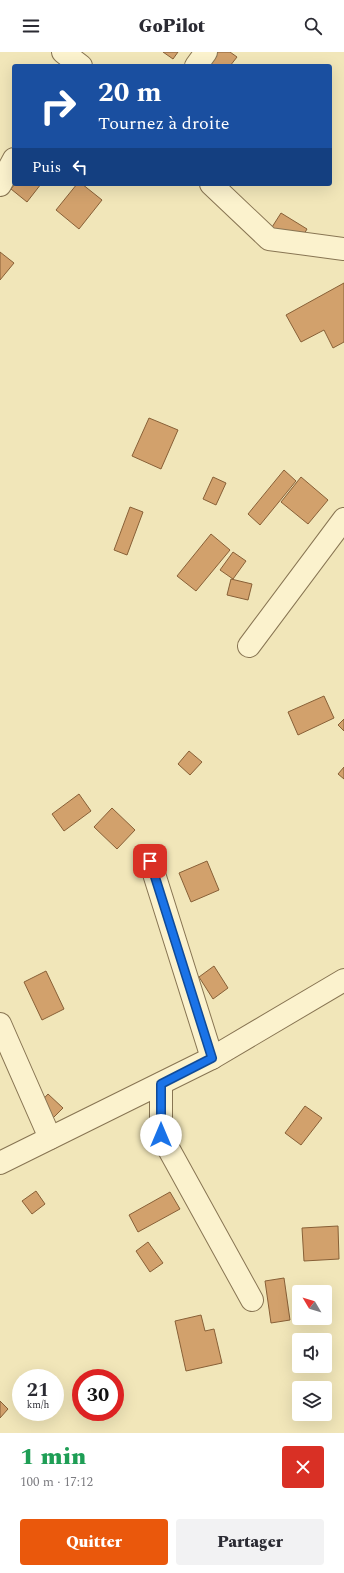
<!DOCTYPE html>
<html lang="fr">
<meta charset="utf-8">
<style>
:root{--surface:#fff;--page:#f2f2f3;--text:#2b2b33;--muted:#7c7c81;--accent:#ea580c}
body{margin:0;font-family:Spectral,serif;background:var(--page);color:var(--text);height:100vh;display:flex;flex-direction:column;font-size:15px;white-space:nowrap}
*{box-sizing:border-box;margin:0}
p{font-size:13px;color:var(--muted)}
.icon{flex:none;width:22px;height:22px;fill:none;stroke:currentColor;stroke-width:2;stroke-linecap:round;stroke-linejoin:round}
.map{position:relative;height:1381px;overflow:hidden}
.drawer{display:flex;flex-direction:column;background:var(--surface);flex:1}
.drawer>*{flex:none}
.banner{position:absolute;left:12px;top:12px;width:320px;height:122px;border-radius:4px;box-shadow:0 4px 16px #0002;background:#1a4fa0;color:#fff;overflow:hidden}
.needle{width:26px;rotate:308deg}
.controls{position:absolute;left:292px;top:1233px;display:grid;gap:8px}
.controls a{display:grid;place-items:center;width:40px;height:40px;border-radius:4px;background:var(--surface);box-shadow:0 4px 16px #0002;font-size:20px}
.speed{position:absolute;left:12px;top:1317px;display:flex;gap:8px;font-size:20px;font-weight:700;text-align:center}
.speed>*{display:grid;place-content:center;width:52px;height:52px;border-radius:50%;background:var(--surface);box-shadow:0 4px 16px #0002;line-height:1}
.speed small{font-size:10px;font-weight:400}
.speed .limit{border:6px solid #d22;background:#fff;color:#111}
.pin{position:absolute;display:grid;place-items:center;width:34px;height:34px;color:#fff;margin:-17px;border-radius:8px;box-shadow:0 2px 6px #0006}
.me{position:absolute;width:44px;margin:-22px;rotate:0deg;stroke-linejoin:round;filter:drop-shadow(0 0 3px #0008)}
.turn{display:flex;align-items:center;gap:14px;height:84px;padding:0 20px;font-size:18px}
.turn .icon{width:52px;height:52px;stroke-width:2.5}
.turn b{display:block;font-size:28px;line-height:34px}
.then{display:flex;align-items:center;height:38px;padding:0 20px;background:#0003;gap:8px;font-size:15px}
.round{display:grid;place-items:center;flex:none;width:42px;height:42px;border-radius:4px;background:var(--page)}
.summary{display:flex;align-items:center;justify-content:space-between;height:68px;padding:0 20px}
h1{font-size:24px;font-weight:800;line-height:30px;color:#1e9e55}
.cta{display:flex;gap:8px;margin-top:auto;padding:8px 20px}
.cta a{flex:1;height:46px;border-radius:4px;background:var(--accent);color:#fff;font-size:16px;font-weight:800;line-height:46px;text-align:center}
.cta a+a{background:var(--page);color:var(--text)}
header{display:flex;justify-content:space-between;align-items:center;height:52px;padding:0 20px;background:var(--surface);font-size:18px;font-weight:800}
.map>svg:first-child{display:block}
.building{fill:#d2a16c;stroke:#886037}
.lines{fill:none;stroke-linecap:round;stroke-linejoin:round}
.minor-casing{stroke:#887553;stroke-width:24}
.minor{stroke:#fbf2cd;stroke-width:22}
.route-casing{stroke:#114b97;stroke-width:10}
.route{stroke:#1a73e8;stroke-width:7}
</style>
<header><svg class="icon" aria-label="menu" viewBox="0 0 24 24"><path d="M4 6h16M4 12h16M4 18h16"/></svg>GoPilot<svg class="icon" aria-label="search" viewBox="0 0 24 24"><circle cx="10" cy="10" r="6"/><path d="M15 15l6 6"/></svg></header>
<div class="map">
<svg width="344" height="1381" viewBox="0 0 344 1381">
<rect width="100%" height="100%" fill="#f1e6b9"/>
<g class="building">
<path d="M163,0h15l-5,7z"/>
<path d="M212,0h18l7,5 -7,9h-30z"/>
<path d="M15,132h26l-14,18 -16,-13z"/>
<path d="M77,132h5l20,16 -23,29 -23,-19z"/>
<path d="M281,161l26,16 -13,22 -27,-16z"/>
<path d="M0,200l14,11 -14,17z"/>
<path d="M344,231v59l-11,6 -9,-18 -23,12 -15,-27z"/>
<path d="M149,366l29,12 -17,39 -29,-13z"/>
<path d="M284,418l12,11 -36,44 -12,-11z"/>
<path d="M213,425l13,6 -10,22 -13,-6z"/>
<path d="M301,425l27,23 -20,24 -27,-22z"/>
<path d="M130,455l13,5 -16,43 -13,-5z"/>
<path d="M211,482l19,16 -34,41 -19,-15z"/>
<path d="M233,500l13,9 -13,18 -13,-9z"/>
<path d="M231,527l21,5 -4,16 -21,-5z"/>
<path d="M324,644l10,22 -36,17 -10,-23z"/>
<path d="M344,667v12l-6,-6z"/>
<path d="M189,699l13,11 -12,13 -12,-11z"/>
<path d="M344,715v12l-6,-5z"/>
<path d="M79,742l12,17 -27,20 -12,-17z"/>
<path d="M112,756l23,22 -18,19 -23,-22z"/>
<path d="M207,809l12,29 -28,12 -12,-29z"/>
<path d="M214,914l14,22 -15,11 -14,-22z"/>
<path d="M46,919l18,38 -22,11 -18,-38z"/>
<path d="M48,1042l15,14 -12,12 -15,-13z"/>
<path d="M305,1054l17,12 -21,27 -16,-12z"/>
<path d="M36,1139l9,13 -13,10 -10,-13z"/>
<path d="M170,1140l10,17 -42,23 -9,-17z"/>
<path d="M338,1174l1,33 -35,2 -2,-33z"/>
<path d="M148,1190l15,21 -13,9 -14,-21z"/>
<path d="M284,1226l6,42 -19,3 -6,-42z"/>
<path d="M201,1263l4,16 9,-2 8,34 -36,8 -11,-50z"/>
<path d="M0,1349l8,8 -8,9z"/>
</g>
<g class="lines">
<g class="minor-casing">
<g id="minor">
<path d="M63,0l18,14"/>
<path d="M196,14l10,-14"/>
<path d="M211,132l58,55 75,10"/>
<path d="M0,133l14,-26"/>
<path d="M249,594l95,-127"/>
<path d="M150,809l62,197"/>
<path d="M0,972l50,114"/>
<path d="M161,1032v51l91,165"/>
<path d="M0,1111l212,-105 132,-78"/>
</g>
</g>
<use href="#minor" class="minor"/>
</g>
<g class="lines">
<g class="route-casing">
<path id="route" d="M150,809l62,197 -51,26v51"/>
</g>
<use href="#route" class="route"/>
</g>
</svg>
<div class="controls">
<a><svg class="needle" viewBox="-14 -14 28 28"><path d="M0-13l5 13h-10z" fill="#e53935"/><path d="M0 13l5-13h-10z" fill="#7c7c81"/></svg></a>
<a><svg class="icon" aria-label="sound" viewBox="0 0 24 24"><path d="M4 9h4l5-4v14l-5-4H4zM17 9q2 3 0 6"/></svg></a>
<a><svg class="icon" aria-label="layers" viewBox="0 0 24 24"><path d="M12 4l9 5-9 5-9-5zM3 14l9 5 9-5"/></svg></a>
</div>
<div class="speed"><div>21<small>km/h</small></div><div class="limit">30</div></div>
<div class="pin" style="left:150px;top:809px;background:#d93025"><svg class="icon" aria-label="arrive" viewBox="0 0 24 24"><path d="M6 21V4h12l-3 4 3 4H6"/></svg></div>
<svg class="me" style="left:161px;top:1083px" viewBox="-20 -20 40 40"><circle r="19" fill="#fff"/><path d="M0-13L10 11 0 6-10 11z" fill="#1a73e8"/></svg>
<div class="banner">
<div class="turn"><svg class="icon" aria-label="right" viewBox="0 0 24 24"><path d="M7 20v-9h11M14 6l5 5-5 5"/></svg><div><b>20 m</b>Tournez à droite</div></div>
<div class="then">Puis<svg class="icon" aria-label="left" viewBox="0 0 24 24"><path d="M17 20v-9H6M10 6l-5 5 5 5"/></svg></div>
</div>
</div>
<section class="drawer">
<div class="summary"><div><h1>1 min</h1><p>100 m · 17:12</p></div><a class="round" style="background:#d93025;color:#fff"><svg class="icon" aria-label="close" viewBox="0 0 24 24"><path d="M6 6l12 12M18 6L6 18"/></svg></a></div>
<div class="cta"><a>Quitter</a><a>Partager</a></div>
</section>
